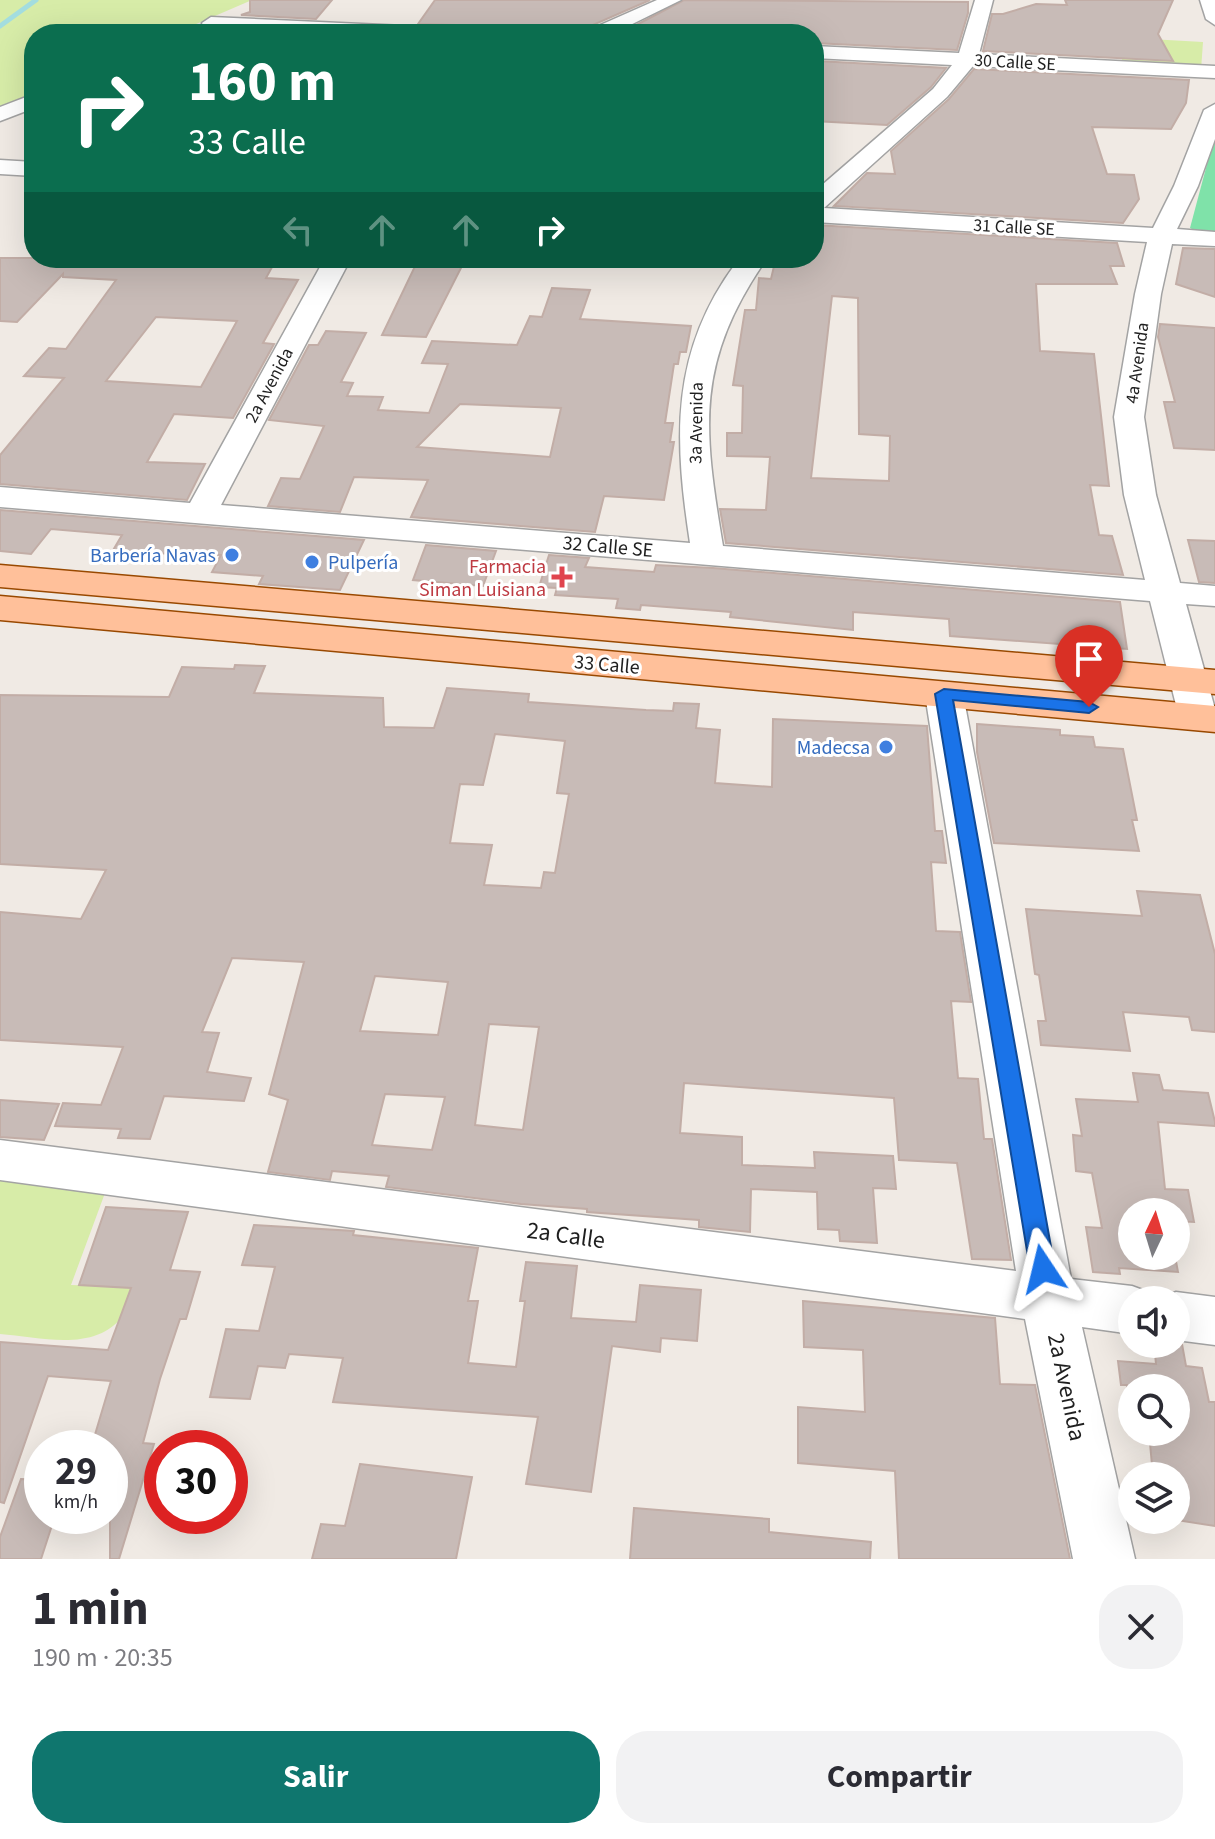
<!DOCTYPE html>
<html lang="es">
<meta charset="utf-8">
<style>
:root{--surface:#fff;--page:#f2f2f3;--text:#2b2b33;--muted:#7c7c81;--accent:#0f766e}
body{margin:0;font-family:"Source Sans 3",sans-serif;background:var(--page);color:var(--text);height:100vh;display:flex;flex-direction:column;font-size:30px;white-space:nowrap}
*{box-sizing:border-box;margin:0}
p{font-size:26px;color:var(--muted)}
.icon{flex:none;width:44px;height:44px;fill:none;stroke:currentColor;stroke-width:2;stroke-linecap:round;stroke-linejoin:round}
.map{position:relative;height:1559px;overflow:hidden}
.side{display:flex;flex-direction:column;background:var(--surface);flex:1}
.side>*{flex:none}
.top-card{position:absolute;left:24px;top:24px;width:800px;height:244px;border-radius:32px;box-shadow:0 8px 32px #0002;background:#0b6e4f;color:#fff;overflow:hidden}
.needle{width:52px;rotate:4deg}
.controls{position:absolute;left:1118px;top:1198px;display:grid;gap:16px}
.controls a{display:grid;place-items:center;width:72px;height:72px;border-radius:50%;background:var(--surface);box-shadow:0 8px 32px #0002;font-size:40px}
.speed{position:absolute;left:24px;top:1430px;display:flex;gap:16px;font-size:40px;font-weight:700;text-align:center}
.speed>*{display:grid;place-content:center;width:104px;height:104px;border-radius:50%;background:var(--surface);box-shadow:0 8px 32px #0002;line-height:1}
.speed small{font-size:20px;font-weight:400}
.speed .limit{border:12px solid #d22;background:#fff;color:#111}
.pin{position:absolute;display:grid;place-items:center;width:68px;height:68px;color:#fff;margin:-82px -34px;border-radius:50% 50% 50% 0;rotate:-45deg;box-shadow:0 0 8px #0007}
.pin .icon{rotate:45deg}
.me{position:absolute;width:88px;margin:-44px;rotate:350deg;stroke-linejoin:round;filter:drop-shadow(0 0 6px #0008)}
.turn{display:flex;align-items:center;gap:28px;height:168px;padding:0 32px;font-size:36px}
.turn .icon{width:104px;height:104px;stroke-width:2.5}
.turn b{display:block;font-size:56px;line-height:68px}
.lanes{display:flex;align-items:center;height:76px;padding:0 32px;background:#0003;justify-content:center;gap:40px;direction:ltr}
.lanes .off{opacity:.35}
.round{display:grid;place-items:center;flex:none;width:84px;height:84px;border-radius:32px;background:var(--page)}
.overview{display:flex;align-items:center;justify-content:space-between;height:136px;padding:0 32px}
h1{font-size:48px;font-weight:700;line-height:60px}
.action{display:flex;gap:16px;margin-top:auto;padding:16px 32px}
.action a{flex:1;height:92px;border-radius:32px;background:var(--accent);color:#fff;font-size:32px;font-weight:700;line-height:92px;text-align:center}
.action a+a{background:var(--page);color:var(--text)}
.map>svg:first-child{display:block}
.grass{fill:#d7eca8}
.pitch{fill:#7fe2a9}
.lines{fill:none;stroke-linecap:round;stroke-linejoin:round}
.stream{stroke:#a3dddf;stroke-width:5}
.building{fill:#c8bbb7;stroke:#c2ada6;stroke-width:2;fill-rule:evenodd}
.minor-casing{stroke:#a3a3a3;stroke-width:3}
.major-casing{stroke:#994900;stroke-width:3}
.minor{fill:#fff;fill-rule:evenodd}
.major{fill:#ffc09a;fill-rule:evenodd}
.route{fill:#1a73e8;stroke:#114b97;stroke-width:2}
.shop-dot{fill:#3f7fe0;stroke:#fff;stroke-width:3}
.health-dot{fill:#e0444e;stroke:#fff;stroke-width:3}
.labels{text-anchor:middle;stroke-width:6;stroke-linejoin:round;paint-order:stroke}
.far-street-label{font-size:18px;fill:#1f1f1f;stroke:#fff}
.street-label{font-size:20px;fill:#1f1f1f;stroke:#fff}
.shop-label{font-size:20px;fill:#366cbe;stroke:#fff;text-anchor:end}
.health-label{font-size:20px;fill:#be3a42;stroke:#fff;text-anchor:end}
.near-street-label{font-size:24px;fill:#1f1f1f;stroke:#fff}
</style>
<div class="map">
<svg width="1215" height="1559" viewBox="0 0 1215 1559">
<rect width="100%" height="100%" fill="#f0eae4"/>
<g class="grass">
<path d="M0,0h252l-79,34h-139v60l-34,15z"/>
<path d="M1114,37l89,5 -2,28 -77,-5z"/>
<path d="M0,1169l105,24 -34,92 29,1 39,-9c-4,11 -8,26 -14,36 -28,41 -84,24 -125,21z"/>
</g>
<path class="pitch" d="M1215,134v101l-13,-1 -12,-6z"/>
<g class="lines">
<path class="stream" d="M0,26l36,-26"/>
</g>
<g class="building">
<path d="M250,0h82l-16,19 -75,-4 9,-3z"/>
<path d="M435,0h215l-62,27 -5,7h-51l-41,-3 2,-5 -75,-2z"/>
<path d="M684,0l284,2v11l-11,37 -143,-7v-9h-195z"/>
<path d="M1065,0h108l-15,34 15,27 -190,-10 9,-37h11l33,-10 31,1z"/>
<path d="M817,61l129,7 -15,19 -44,38 -73,-4z"/>
<path d="M974,69l215,11 -3,23 -15,26 -79,-2 15,47 27,1 5,24 -16,24 -289,-17 33,-33 28,1 -4,-23 58,-52z"/>
<path d="M815,225l302,18 7,23h-14l7,18h-81l4,67 54,3 15,132 -19,-1 9,50 13,1 11,39 -397,-32 -6,-34 46,1 4,-53 -43,-1v-23h15l1,-47 -10,-1 12,-75h11l3,-32 12,1 5,-21h38zM832,296l26,2 1,136 31,2 -1,45 -78,-3z"/>
<path d="M1183,248l32,1v48l-39,-13z"/>
<path d="M0,258h277l-11,20 32,2 -35,63 11,1 -41,74 -59,-4 -27,48 58,2 -18,36 -187,-16v-29l64,-77 -40,-2 25,-28 17,1 50,-69 -53,-3v-3l-46,48 -17,-1zM156,317l81,4 -36,66 -95,-6z"/>
<path d="M419,258h47l-40,79 -44,-2z"/>
<path d="M552,288l38,2 -10,29 111,7 -5,26h-6l-2,12h-4l-9,59h8l-3,19h4l-10,58 -60,-4 -9,36 -184,-15 17,-37 -74,-3 -14,35 -72,-6 13,-28 19,1 24,-53 -55,-6 40,-75h9l8,-14 40,2 -25,49 12,1 -6,13 36,1 -5,13 51,3 19,-49 -26,-1 10,-22 85,4 13,-29 12,1zM460,404l101,4 -11,49 -133,-10z"/>
<path d="M1160,324l55,4v122l-41,-2 -10,-46h11l-17,-65z"/>
<path d="M0,510l364,30 -24,50 -81,-6 4,-8 -51,-4 9,-17 -109,-3 10,-17 -71,-6 -20,25 -31,-3z"/>
<path d="M1188,540l27,1v42l-16,-1z"/>
<path d="M426,545l70,6 -13,35 -70,-6z"/>
<path d="M549,555l40,3 -4,9 69,5 2,-7 57,3 407,34 7,47 -177,-13 -1,-17 -96,-7v18l-123,-13 1,-5 -90,-7 -1,5 -24,-2 2,-9 -63,-4 2,-7 -18,-1z"/>
<path d="M235,665l30,1 -11,27 129,5 1,29 50,1 13,-40 82,6 -1,8 118,8 27,1 1,-8 25,1 -3,24 24,2 -5,53 57,4 1,-68 154,7 8,105h7l4,32 -15,-1 5,69 24,1 11,70 -20,-1 7,77 20,1 6,60h8l19,121 -39,-1 -15,-96 -58,-3 -5,-62 -210,-15 -4,50 62,4v28l73,3 -1,-16 79,4 3,33 -23,-1 4,55 -37,-2 -1,-11 -21,-1 -1,-37 -66,-3 -1,43 -51,-5v-7l-112,-8v-3l-66,-5 -135,-17 3,-11 -57,-5 -2,9 -62,-8 20,-72 -19,-6 35,-132 -72,-4 -30,74 17,1 -12,39 44,6 -7,23 -80,-5 -14,43 -32,-1 3,-9 -66,-3 8,-23 38,2 22,-58 -123,-7v-128l81,7 25,-49 -106,-6v-169l169,2 13,-30 52,2zM495,734l70,7 -8,52 12,1 -14,79 -11,-1 -3,16 -57,-3 8,-40 -42,-2 10,-59 23,1zM375,976l73,6 -10,53 -78,-4zM489,1024l50,3 -16,103 -48,-5zM385,1094l60,3 -13,53 -60,-5z"/>
<path d="M977,724l83,6v5l33,2 2,10 28,2 14,71h-5l7,31 -145,-8 -17,-91z"/>
<path d="M1137,891l63,4 15,59v78l-23,-2 -3,-13 -66,-5 7,39 -89,-6 -3,-24h8l-7,-46 -4,-1 -9,-65 116,7z"/>
<path d="M1133,1073l26,2 4,15 45,3 7,29v4l-57,-4 7,67 23,1 6,32 -18,-1v-9h-44v44h43l3,16 -59,-4 1,6 -27,-2 -7,-45 16,1 -10,-55 -16,-2 -3,-36 9,1 -6,-37 62,3z"/>
<path d="M0,1100l59,4 -15,36 -44,-3z"/>
<path d="M106,1207l82,5 -18,58 30,2 -14,47h-6l-20,60 -17,64 11,1 -35,115h-9v-111h-19l20,-67 -63,-5 -44,127 -4,-1v-160l108,8 23,-62 -52,-3z"/>
<path d="M254,1225l100,6 -1,4 125,13 -10,53h10l-10,62 48,4 9,-66h-5l6,-39 51,4 -6,52 65,4 4,-37 61,5 -4,51 -36,-3 -1,14 -48,-6 -21,146 -65,-8 12,-67 -205,-15 10,-44 -54,-4 -4,14 -27,-2 -8,33 -40,-2 16,-68 33,2 16,-64 -33,-2z"/>
<path d="M803,1301l192,17 5,66 35,1 35,174h-171l-4,-88 -97,-8v-56l67,5 -2,-62 -59,-3z"/>
<path d="M1154,1344h28l4,22 16,2 7,34h6v124l-39,-6v-44h-23l-4,-44h27v-44h-44v41l-5,-44h-6l-3,-24 38,3z"/>
<path d="M360,1464l112,13 -16,82h-144l9,-35 24,2z"/>
<path d="M21,1479l21,1v36h13l-14,43h-41v-22z"/>
<path d="M634,1508l135,11v13l102,10 -1,17h-240z"/>
</g>
<g class="lines">
<g class="minor-casing">
<g id="minor">
<path d="M657,0h24l-69,34h-26l3,-4z"/>
<path d="M975,0h18l-14,54 236,12v12l-242,-12 -26,31 -123,111 329,20 21,-42 30,-76 11,-6v35l-17,47 -21,43 38,3v14l-43,-2 -11,50 -17,123 12,78 24,88 35,3v20l-29,-2 29,105 -3,16 -14,4 -14,-4 -5,-8 -29,-116 -1150,-94v-20l190,16 135,-245h26l-130,247 469,38c-16,-104 -20,-191 46,-280l4,-5h27c-72,104 -64,169 -44,288l422,34 -21,-85 -10,-78 21,-123 12,-52 -333,-20v-30l119,-103 19,-24 -138,-7v-12l145,7z"/>
<path d="M1200,0h15v25l-9,-6z"/>
<path d="M211,17l237,11 10,6h-133l-121,-7 -2,-4z"/>
<path d="M34,94v14l-34,13v-14z"/>
<path d="M0,160l34,2v14l-34,-2z"/>
<path d="M944,683l13,3 6,8 108,585 61,7 19,7 4,7h-23v34l-50,-7 53,232h-62l-48,-240 -1025,-139v-40l1016,131 -91,-577 6,-8z"/>
<path d="M1176,1292l39,5v48l-39,-5v-40h-20z"/>
</g>
</g>
<g class="major-casing">
<g id="major">
<path d="M0,565l1215,105v24l-1215,-107z"/>
<path d="M0,596l1215,110v26l-1215,-112z"/>
</g>
</g>
<use href="#minor" class="minor"/>
<use href="#major" class="major"/>
</g>
<path class="route" d="M944,689l145,13 9,5 -9,6 -136,-13 102,569 -4,7 -8,3 -9,-3 -4,-7 -95,-575z"/>
<g class="shop-dot">
<circle cx="232" cy="555" r="8"/>
<circle cx="312" cy="562" r="8"/>
<circle cx="886" cy="747" r="8"/>
</g>
<path class="health-dot" d="M558 565h8v8h8v8h-8v8h-8v-8h-8v-8h8z"/>
<g class="labels">
<g class="far-street-label">
<text transform="translate(1015 62) rotate(3)" y="6">30 Calle SE</text>
<text transform="translate(1014 227) rotate(3)" y="6">31 Calle SE</text>
<text transform="translate(1137 363) rotate(-82)" y="6">4a Avenida</text>
<text transform="translate(269 385) rotate(-62)" y="6">2a Avenida</text>
<text transform="translate(696 423) rotate(-89)" y="6">3a Avenida</text>
</g>
<g class="street-label">
<text transform="translate(608 546) rotate(5)" y="7">32 Calle SE</text>
<text transform="translate(607 664) rotate(5)" y="7">33 Calle</text>
</g>
<g class="shop-label">
<text x="216" y="562">Barbería Navas</text>
<text x="328" y="569" text-anchor="start">Pulpería</text>
<text x="870" y="754">Madecsa</text>
</g>
<g class="health-label">
<text x="546" y="573">Farmacia<tspan x="546" dy="23">Siman Luisiana</tspan></text>
</g>
<g class="near-street-label">
<text transform="translate(566 1235) rotate(8)" y="8">2a Calle</text>
<text transform="translate(1067 1387) rotate(78)" y="8">2a Avenida</text>
</g>
</g>
</svg>
<div class="controls">
<a><svg class="needle" viewBox="-14 -14 28 28"><path d="M0-13l5 13h-10z" fill="#e53935"/><path d="M0 13l5-13h-10z" fill="#7c7c81"/></svg></a>
<a><svg class="icon" aria-label="sound" viewBox="0 0 24 24"><path d="M4 9h4l5-4v14l-5-4H4zM17 9q2 3 0 6"/></svg></a>
<a><svg class="icon" aria-label="search" viewBox="0 0 24 24"><circle cx="10" cy="10" r="6"/><path d="M15 15l6 6"/></svg></a>
<a><svg class="icon" aria-label="layers" viewBox="0 0 24 24"><path d="M12 4l9 5-9 5-9-5zM3 14l9 5 9-5"/></svg></a>
</div>
<div class="speed"><div>29<small>km/h</small></div><div class="limit">30</div></div>
<div class="pin" style="left:1089px;top:707px;background:#d93025"><svg class="icon" aria-label="arrive" viewBox="0 0 24 24"><path d="M6 21V4h12l-3 4 3 4H6"/></svg></div>
<svg class="me" style="left:1043px;top:1269px" viewBox="-20 -20 40 40"><path d="M0-17L14 15 0 8-14 15z" fill="#1a73e8" stroke="#fff" stroke-width="4"/></svg>
<div class="top-card">
<div class="turn"><svg class="icon" aria-label="right" viewBox="0 0 24 24"><path d="M7 20v-9h11M14 6l5 5-5 5"/></svg><div><b>160 m</b>33 Calle</div></div>
<div class="lanes"><svg class="icon off" aria-label="left" viewBox="0 0 24 24"><path d="M17 20v-9H6M10 6l-5 5 5 5"/></svg><svg class="icon off" aria-label="ahead" viewBox="0 0 24 24"><path d="M12 20V5M6 11l6-6 6 6"/></svg><svg class="icon off" aria-label="ahead" viewBox="0 0 24 24"><path d="M12 20V5M6 11l6-6 6 6"/></svg><svg class="icon" aria-label="right" viewBox="0 0 24 24"><path d="M7 20v-9h11M14 6l5 5-5 5"/></svg></div>
</div>
</div>
<section class="side">
<div class="overview"><div><h1>1 min</h1><p>190 m · 20:35</p></div><a class="round"><svg class="icon" aria-label="close" viewBox="0 0 24 24"><path d="M6 6l12 12M18 6L6 18"/></svg></a></div>
<div class="action"><a>Salir</a><a>Compartir</a></div>
</section>
